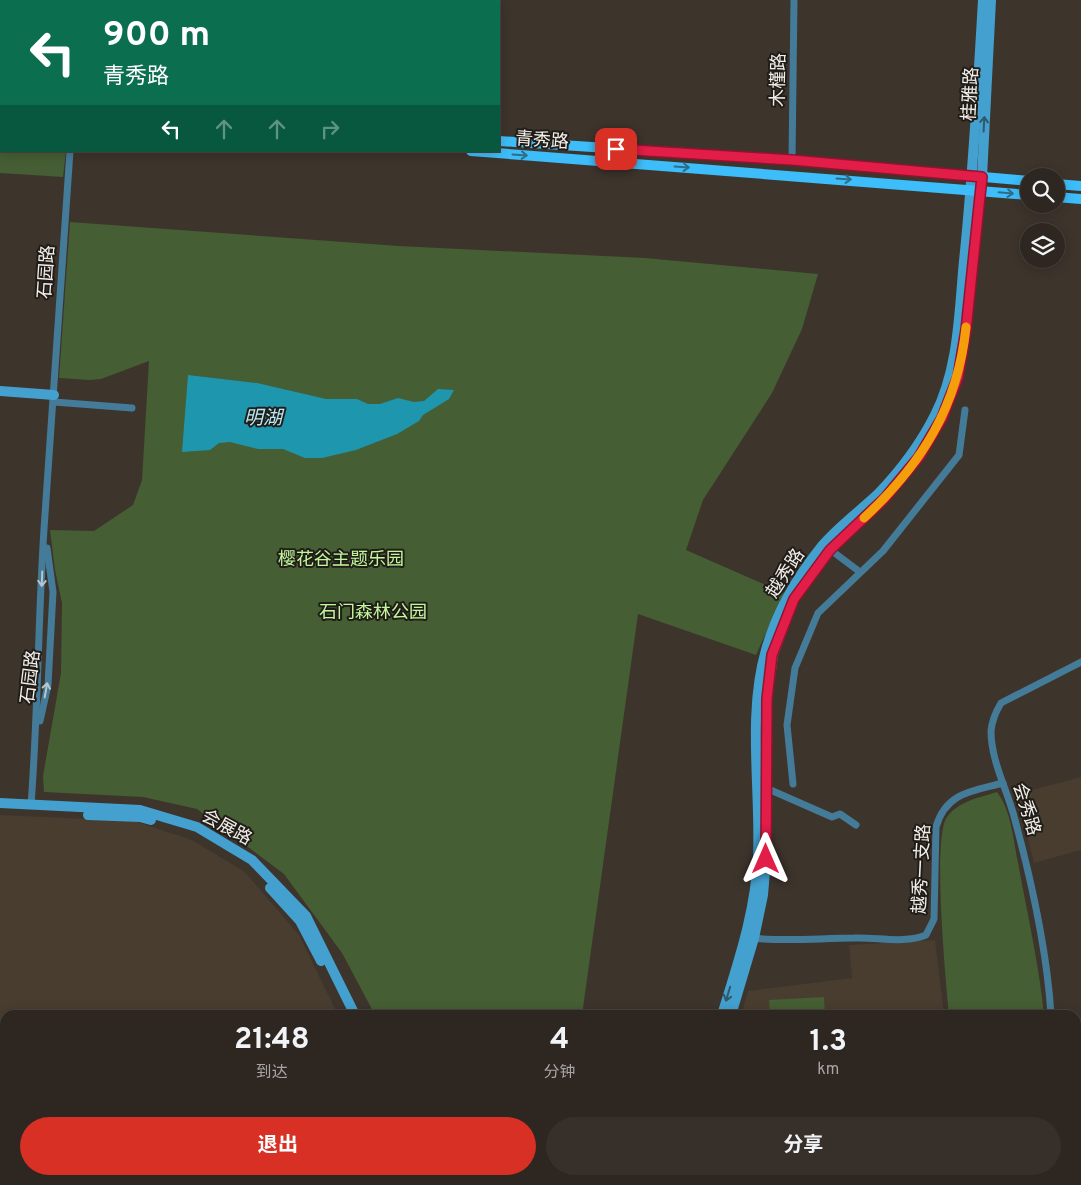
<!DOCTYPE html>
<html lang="zh">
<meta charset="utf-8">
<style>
:root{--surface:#2e2721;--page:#362f2a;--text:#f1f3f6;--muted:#a7a5a5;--line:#49443f;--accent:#d93025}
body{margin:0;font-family:Overpass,"Noto Sans SC",sans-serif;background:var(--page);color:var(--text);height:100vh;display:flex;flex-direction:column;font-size:19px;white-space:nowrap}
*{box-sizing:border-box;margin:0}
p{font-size:16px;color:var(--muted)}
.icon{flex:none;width:28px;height:28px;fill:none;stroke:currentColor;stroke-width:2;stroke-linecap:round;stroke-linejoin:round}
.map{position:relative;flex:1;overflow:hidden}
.panel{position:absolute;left:0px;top:1010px;width:1081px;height:175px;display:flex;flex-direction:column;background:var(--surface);border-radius:15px 15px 0 0;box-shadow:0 2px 12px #0003,0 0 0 1px var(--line)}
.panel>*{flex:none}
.hud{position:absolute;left:0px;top:0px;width:500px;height:152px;box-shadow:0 2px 12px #0003,0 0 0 1px var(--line);background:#0b6e4f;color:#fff;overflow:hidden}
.controls{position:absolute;left:1020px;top:168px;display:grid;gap:10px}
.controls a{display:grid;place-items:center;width:45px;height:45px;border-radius:50%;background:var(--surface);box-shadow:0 2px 12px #0003,0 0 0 1px var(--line);font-size:25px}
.pin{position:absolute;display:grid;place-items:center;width:42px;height:42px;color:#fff;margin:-21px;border-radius:10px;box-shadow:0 2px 8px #0006}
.me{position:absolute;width:55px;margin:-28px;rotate:0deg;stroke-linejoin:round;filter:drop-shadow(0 0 4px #0008)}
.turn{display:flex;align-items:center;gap:18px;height:105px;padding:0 20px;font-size:22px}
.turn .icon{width:65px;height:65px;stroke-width:2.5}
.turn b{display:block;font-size:35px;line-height:42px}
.lanes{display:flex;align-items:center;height:48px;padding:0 20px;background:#0003;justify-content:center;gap:25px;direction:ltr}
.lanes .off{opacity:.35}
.eta{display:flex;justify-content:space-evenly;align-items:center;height:85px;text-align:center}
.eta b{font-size:30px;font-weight:700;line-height:35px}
.cta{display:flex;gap:10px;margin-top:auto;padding:10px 20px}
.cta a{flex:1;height:58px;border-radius:30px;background:var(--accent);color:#fff;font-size:20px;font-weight:700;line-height:58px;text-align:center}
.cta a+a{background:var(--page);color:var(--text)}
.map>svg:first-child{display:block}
.built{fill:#493d30}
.green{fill:#455e33}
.water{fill:#1e96ad}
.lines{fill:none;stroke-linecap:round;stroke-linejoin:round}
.street{stroke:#447b98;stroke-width:7}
.secondary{stroke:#43a0cf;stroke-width:10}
.primary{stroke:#3dbdf9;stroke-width:10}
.oneway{stroke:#30586b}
.oneway2{stroke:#2e6d89}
.oneway3{stroke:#b6c6cd}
.route-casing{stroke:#92132f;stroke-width:12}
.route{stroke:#e11d48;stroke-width:9}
.slow{stroke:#f59e0b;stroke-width:9}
.labels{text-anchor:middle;stroke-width:4;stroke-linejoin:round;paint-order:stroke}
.street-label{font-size:18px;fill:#f4eee9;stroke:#201d19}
.park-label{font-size:18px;fill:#c1f79a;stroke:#201d19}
.water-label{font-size:19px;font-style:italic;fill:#b8e9f5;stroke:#201d19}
</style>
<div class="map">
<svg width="1081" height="1185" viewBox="0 0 1081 1185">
<rect width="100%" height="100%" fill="#3d342c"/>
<g class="built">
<path d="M0,0l62,1h-61v99z"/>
<path d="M262,0h98l-99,1z"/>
<path d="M369,0h80l-80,1z"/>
<path d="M1081,777v73l-47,13 -17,-69z"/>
<path d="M0,815l134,6 58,19 53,32 54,63 39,80h-333v165h448l5,5h-458z"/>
<path d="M935,940l9,75h-203l7,-24 104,-13 -3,-33z"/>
</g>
<g class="green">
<path d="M0,126l1,25h65l-3,26 -63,-4z"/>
<path d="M70,222l329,24 246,12 173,16 -16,55 -30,64 -69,107 -17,50 98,43 -28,62 -118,-41 -56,401h-207l-33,-62 -58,-79 -87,-65 -54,-12 -99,-5 -1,-16 18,-103 1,-70 -7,-33 -5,-40 44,1 39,-26 9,-25 7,-119 -48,18 -12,1 -30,-2z"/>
<path d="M997,792c15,19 17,53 22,76 9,49 20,97 25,147h-95c-3,-31 -17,-178 -2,-198 12,-16 31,-19 50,-25z"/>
<path d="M824,997l1,18h-55l-1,-15z"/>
<path d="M0,1132l5,10v37l-5,-11z"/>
<path d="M6,1180h42l7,5h-48z"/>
<path d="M494,1180h64v5h-58z"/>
</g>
<path class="water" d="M188,375l69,8 69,16h31l11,5h12l18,-6 16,4 10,-1 14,-12 16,1 -5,9 -26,16 -4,6 -22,13 -41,16 -34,8h-17l-22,-9h-25l-28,-7 -11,1 -9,7 -28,2z"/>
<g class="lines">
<g class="street">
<path d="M76,0l4,1"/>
<path d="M181,1l4,-1"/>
<path d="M250,1v-1"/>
<path d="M792,160l2,-160"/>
<path d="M54,402l78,6"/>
<path d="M828,548l32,24"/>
<path d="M40,721l8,-36 5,-93 -6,-44"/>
<path d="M793,784l-6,-59 8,-57 23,-55 65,-62 76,-96 6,-45"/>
<path d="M766,788l66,29 8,-3 16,11"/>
<path d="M31,805c7,-92 7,-184 13,-276 8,-126 18,-252 26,-378"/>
<path d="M751,938c35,4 69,0 103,0 24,-1 50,6 72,-3l8,-16 2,-92c10,-35 37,-36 67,-44"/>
<path d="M1051,1015c-4,-65 -19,-132 -36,-195 -7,-29 -24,-58 -24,-89 1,-11 4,-18 10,-28l80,-41"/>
<path d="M1037,1180v5"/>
</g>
<g class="secondary">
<path d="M467,1l1,-1"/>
<path d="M483,1v-1"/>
<path d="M0,391l54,4"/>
<path d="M0,803l140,7 57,17 55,33 54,56 49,99"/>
<path d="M88,815l52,2 11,3"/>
<path d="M270,888l30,33 21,40"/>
<path d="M722,1015c16,-52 34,-104 36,-159 3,-66 -11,-141 8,-206 11,-39 31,-73 56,-104 16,-19 38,-35 56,-52 22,-23 43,-51 57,-79 24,-47 24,-103 29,-154 9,-87 14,-174 19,-261"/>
<path d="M731,1015l23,-77 9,-43 3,-36 1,-160 6,-44 21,-56 36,-49 55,-52 34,-41 23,-39 16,-41 8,-47 16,-153 9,-177"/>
<path d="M463,1180l5,5"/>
<path d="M474,1180l6,5"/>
<path d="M740,1180l3,5"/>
<path d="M752,1180l3,5"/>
</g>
<g class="primary">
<path d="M0,109h1"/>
<path d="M0,120h1"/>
<path d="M499,141l293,19 237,21"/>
<path d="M471,151l558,44"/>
<path d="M1056,184l25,2"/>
<path d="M1056,197l25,2"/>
</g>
</g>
<defs><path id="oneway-shaft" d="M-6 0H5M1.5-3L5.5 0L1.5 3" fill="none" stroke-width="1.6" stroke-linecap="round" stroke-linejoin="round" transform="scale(1.25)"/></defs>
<g class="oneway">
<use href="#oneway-shaft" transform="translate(984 124) rotate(-87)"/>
<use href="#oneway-shaft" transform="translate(728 994) rotate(107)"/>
</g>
<g class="oneway2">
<use href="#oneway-shaft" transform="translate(520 155) rotate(4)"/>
<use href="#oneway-shaft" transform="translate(682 167) rotate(4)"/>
<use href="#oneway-shaft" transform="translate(844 179) rotate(4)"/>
<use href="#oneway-shaft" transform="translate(1006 193) rotate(5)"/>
</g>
<g class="oneway3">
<use href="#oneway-shaft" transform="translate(42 579) rotate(92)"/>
<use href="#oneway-shaft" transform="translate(46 690) rotate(-80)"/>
</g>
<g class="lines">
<g class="route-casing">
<path id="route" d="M616,149l176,11 190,17 -16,153 -8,47 -16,41 -23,39 -34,41 -55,52 -36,49 -22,56 -5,44 -1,160"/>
</g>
<use href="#route" class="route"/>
<path class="slow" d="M864,518c58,-54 94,-112 102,-191"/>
</g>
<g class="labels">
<g class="street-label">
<text transform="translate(778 80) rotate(-89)" y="6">木槿路</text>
<text transform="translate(970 94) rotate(-87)" y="6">桂雅路</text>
<text transform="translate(542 140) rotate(4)" y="6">青秀路</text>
<text transform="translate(46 272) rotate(-86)" y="6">石园路</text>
<text transform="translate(785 573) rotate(-57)" y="6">越秀路</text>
<text transform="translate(30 677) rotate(-83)" y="6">石园路</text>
<text transform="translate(1027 809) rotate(73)" y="6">会秀路</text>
<text transform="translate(227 827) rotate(29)" y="6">会展路</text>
<text transform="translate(921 869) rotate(-87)" y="6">越秀一支路</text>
</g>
<g class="park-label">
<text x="341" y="565">樱花谷主题乐园</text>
<text x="373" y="618">石门森林公园</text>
</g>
<g class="water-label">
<text x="263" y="424">明湖</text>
</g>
</g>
</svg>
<div class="controls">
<a><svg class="icon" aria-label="search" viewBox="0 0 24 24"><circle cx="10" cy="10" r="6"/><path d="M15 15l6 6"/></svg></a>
<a><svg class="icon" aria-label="layers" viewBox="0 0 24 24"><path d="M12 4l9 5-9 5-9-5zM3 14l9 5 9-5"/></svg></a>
</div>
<div class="pin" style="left:616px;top:149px;background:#d93025"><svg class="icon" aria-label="arrive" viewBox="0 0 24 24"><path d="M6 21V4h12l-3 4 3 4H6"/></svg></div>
<svg class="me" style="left:766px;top:859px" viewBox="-20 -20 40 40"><path d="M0-17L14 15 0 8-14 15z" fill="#e11d48" stroke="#fff" stroke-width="4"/></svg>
<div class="hud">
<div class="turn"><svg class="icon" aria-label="left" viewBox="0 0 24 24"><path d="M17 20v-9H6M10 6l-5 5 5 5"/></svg><div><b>900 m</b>青秀路</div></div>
<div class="lanes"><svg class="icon" aria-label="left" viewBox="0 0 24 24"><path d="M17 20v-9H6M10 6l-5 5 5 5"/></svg><svg class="icon off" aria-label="ahead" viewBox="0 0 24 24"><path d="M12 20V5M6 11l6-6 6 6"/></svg><svg class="icon off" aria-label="ahead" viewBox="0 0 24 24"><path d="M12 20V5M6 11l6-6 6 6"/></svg><svg class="icon off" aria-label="right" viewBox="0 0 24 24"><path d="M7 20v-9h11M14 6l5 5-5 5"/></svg></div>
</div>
<section class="panel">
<div class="eta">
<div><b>21:48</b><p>到达</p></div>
<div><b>4</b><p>分钟</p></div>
<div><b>1.3</b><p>km</p></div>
</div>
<div class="cta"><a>退出</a><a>分享</a></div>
</section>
</div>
